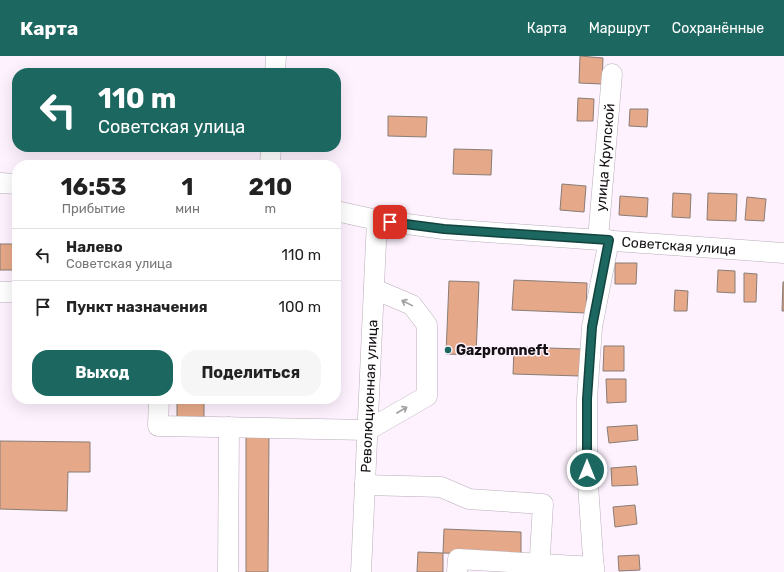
<!DOCTYPE html>
<html lang="ru">
<meta charset="utf-8">
<style>
:root{--surface:#fff;--page:#f6f6f6;--text:#222;--muted:#767676;--line:#e0e0e0;--accent:#1c6760}
body{margin:0;font-family:Rubik,sans-serif;background:var(--page);color:var(--text);height:100vh;display:flex;flex-direction:column;font-size:15px;white-space:nowrap}
*{box-sizing:border-box;margin:0}
p{font-size:13px;color:var(--muted)}
.icon{flex:none;width:22px;height:22px;fill:none;stroke:currentColor;stroke-width:2;stroke-linecap:round;stroke-linejoin:round}
.map{position:relative;flex:1;overflow:hidden}
.details{position:absolute;left:12px;top:104px;width:329px;height:244px;display:flex;flex-direction:column;background:var(--surface);border-radius:16px;box-shadow:0 4px 16px #0002}
.details>*{flex:none}
.guide{position:absolute;left:12px;top:12px;width:329px;height:84px;border-radius:16px;box-shadow:0 4px 16px #0002;background:#1c6760;color:#fff;overflow:hidden}
.pin{position:absolute;display:grid;place-items:center;width:34px;height:34px;color:#fff;margin:-17px;border-radius:8px;box-shadow:0 2px 6px #0006}
.me{position:absolute;width:44px;margin:-22px;rotate:0deg;stroke-linejoin:round;filter:drop-shadow(0 0 3px #0008)}
.turn{display:flex;align-items:center;gap:14px;height:84px;padding:0 20px;font-size:18px}
.turn .icon{width:52px;height:52px;stroke-width:2.5}
.turn b{display:block;font-size:28px;line-height:34px}
.eta{display:flex;justify-content:space-evenly;align-items:center;height:68px;text-align:center}
.eta b{font-size:24px;font-weight:700;line-height:28px}
.button{display:flex;gap:8px;margin-top:auto;padding:8px 20px}
.button a{flex:1;height:46px;border-radius:16px;background:var(--accent);color:#fff;font-size:16px;font-weight:700;line-height:46px;text-align:center}
.button a+a{background:var(--page);color:var(--text)}
ul{padding:0;list-style:none}
li{display:flex;align-items:center;gap:12px;height:52px;padding:0 20px;border-top:1px solid var(--line)}
li div{flex:1}
li b{display:block;font-size:15px}
li em{font-style:normal}
header{display:flex;align-items:center;gap:24px;box-sizing:border-box;height:56px;padding:0 20px;background:var(--accent);color:#fff}
header strong{font-size:19px}
nav{display:flex;gap:22px;margin-inline-start:auto;font-size:14px}
.map>svg:first-child{display:block}
.building{fill:#e5a888;stroke:#8a7d76}
.lines{fill:none;stroke-linecap:round;stroke-linejoin:round}
.minor-casing{stroke:#b9aeb9;stroke-width:21}
.minor{stroke:#fff;stroke-width:20}
.oneway{stroke:#a19fa1}
.route-casing{stroke:#12433e;stroke-width:10}
.route{stroke:#1c6760;stroke-width:7}
.poi-dot{fill:#1c6760;stroke:#fdf2fe;stroke-width:1.5}
.labels{text-anchor:middle;stroke-width:3;stroke-linejoin:round;paint-order:stroke}
.street-label{font-size:14px;fill:#141014;stroke:#fdf2fe}
.poi-label{font-size:14px;font-weight:bold;fill:#141014;stroke:#fdf2fe;text-anchor:start}
</style>
<header>
<strong>Карта</strong>
<nav><a>Карта</a><a>Маршрут</a><a>Сохранённые</a></nav>
</header>
<div class="map">
<svg width="784" height="516" viewBox="0 0 784 516">
<rect width="100%" height="100%" fill="#fdf2fe"/>
<g class="building">
<path d="M580,0l23,2 -1,26 -23,-1z"/>
<path d="M578,42l16,1 -1,22h-16z"/>
<path d="M630,53h18l-1,18 -18,-1z"/>
<path d="M388,60l39,1 -1,20 -38,-1z"/>
<path d="M454,93l38,1 -1,25 -38,-1z"/>
<path d="M562,128l24,2 -2,26 -24,-2z"/>
<path d="M673,137l18,1 -1,24 -18,-1z"/>
<path d="M708,137l29,1 -1,27 -29,-1z"/>
<path d="M620,140l28,2 -1,19 -28,-2z"/>
<path d="M747,141l19,2 -2,22 -19,-1z"/>
<rect x="0" y="188" width="17" height="26"/>
<path d="M615,207h22l-1,21h-21z"/>
<path d="M718,214l17,1v22l-18,-1z"/>
<path d="M744,217l13,1 -1,28h-12z"/>
<path d="M514,224l73,3 -1,30 -74,-3z"/>
<path d="M449,225l30,1 -3,73 -30,-1z"/>
<path d="M783,226h1v29h-2z"/>
<path d="M675,234l13,1 -1,20h-13z"/>
<path d="M604,290h20v25h-21z"/>
<path d="M514,291l68,2 -2,27 -67,-2z"/>
<path d="M606,323h20v23l-19,1z"/>
<rect x="177" y="343" width="27" height="18"/>
<path d="M637,369l1,15 -29,3 -2,-16z"/>
<path d="M246,378h23l-1,138h-22z"/>
<path d="M0,385l90,1v30h-22l-1,39 -67,-2z"/>
<path d="M636,410l2,19 -26,1 -1,-18z"/>
<path d="M635,449l2,19 -22,3 -2,-20z"/>
<path d="M444,473l77,3v24l-78,-3z"/>
<path d="M418,496l25,1v19h-26z"/>
<path d="M639,499l1,15 -21,1 -1,-15z"/>
</g>
<g class="lines">
<g class="minor-casing">
<g id="minor">
<path d="M275,17l1,-17"/>
<path d="M270,109l1,-18"/>
<path d="M0,127l17,1"/>
<path id="s1" d="M336,155l41,9 67,9 340,24"/>
<path id="s2" d="M598,183l14,-165"/>
<path d="M0,236h17"/>
<path d="M159,343l-1,27 210,4 59,-34v-71l-15,-20 -38,-16"/>
<path d="M365,429l76,2 28,12 74,5 -4,68"/>
<path d="M228,516l1,-145"/>
<path id="s3" d="M361,516l16,-352"/>
<path d="M457,516l1,-13 136,8"/>
<path d="M594,516l-7,-102v-71l5,-72 17,-87"/>
</g>
</g>
<use href="#minor" class="minor"/>
</g>
<defs><path id="oneway-shaft" d="M-6 0H5M1.5-3L5.5 0L1.5 3" fill="none" stroke-width="1.6" stroke-linecap="round" stroke-linejoin="round"/></defs>
<g class="oneway">
<use href="#oneway-shaft" transform="translate(407 247) rotate(-154)"/>
<use href="#oneway-shaft" transform="translate(402 354) rotate(-30)"/>
</g>
<g class="lines">
<g class="route-casing">
<path id="route" d="M390,166l54,7 165,11 -17,87 -5,72v71"/>
</g>
<use href="#route" class="route"/>
</g>
<circle class="poi-dot" cx="448" cy="294" r="4"/>
<g class="labels">
<g class="street-label">
<text dy="5" stroke="none"><textPath href="#s2" startOffset="82">улица Крупской</textPath></text>
<text dy="5" stroke="none"><textPath href="#s1" startOffset="345">Советская улица</textPath></text>
<text dy="5" stroke="none"><textPath href="#s3" startOffset="176">Революционная улица</textPath></text>
</g>
<g class="poi-label">
<text x="456" y="299">Gazpromneft</text>
</g>
</g>
</svg>
<div class="pin" style="left:390px;top:166px;background:#d93025"><svg class="icon" aria-label="arrive" viewBox="0 0 24 24"><path d="M6 21V4h12l-3 4 3 4H6"/></svg></div>
<svg class="me" style="left:587px;top:414px" viewBox="-20 -20 40 40"><circle r="17" fill="#1c6760" stroke="#fff" stroke-width="3"/><path d="M0-11L8 9 0 5-8 9z" fill="#fff"/></svg>
<div class="guide">
<div class="turn"><svg class="icon" aria-label="left" viewBox="0 0 24 24"><path d="M17 20v-9H6M10 6l-5 5 5 5"/></svg><div><b>110 m</b>Советская улица</div></div>
</div>
<section class="details">
<div class="eta">
<div><b>16:53</b><p>Прибытие</p></div>
<div><b>1</b><p>мин</p></div>
<div><b>210</b><p>m</p></div>
</div>
<ul>
<li><svg class="icon" aria-label="left" viewBox="0 0 24 24"><path d="M17 20v-9H6M10 6l-5 5 5 5"/></svg><div><b>Налево</b><p>Советская улица</p></div><em>110 m</em></li>
<li><svg class="icon" aria-label="arrive" viewBox="0 0 24 24"><path d="M6 21V4h12l-3 4 3 4H6"/></svg><div><b>Пункт назначения</b></div><em>100 m</em></li>
</ul>
<div class="button"><a>Выход</a><a>Поделиться</a></div>
</section>
</div>
